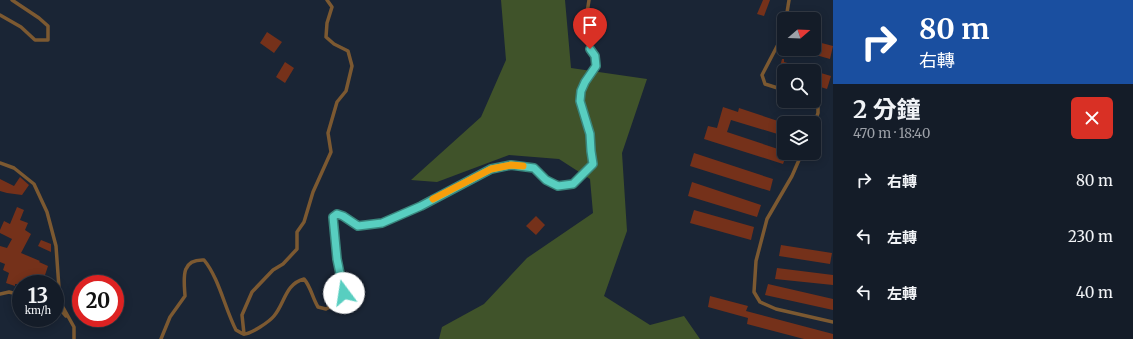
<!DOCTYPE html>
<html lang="zh-TW">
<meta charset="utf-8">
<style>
:root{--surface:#141c28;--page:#1d2530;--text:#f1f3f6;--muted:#9da1a8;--line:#333a45}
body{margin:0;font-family:Merriweather,"Noto Sans TC",serif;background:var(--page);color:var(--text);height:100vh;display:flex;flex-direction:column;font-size:15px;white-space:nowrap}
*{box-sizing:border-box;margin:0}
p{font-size:13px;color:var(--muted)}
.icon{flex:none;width:22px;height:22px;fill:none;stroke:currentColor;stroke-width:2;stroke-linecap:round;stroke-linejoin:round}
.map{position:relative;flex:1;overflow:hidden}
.side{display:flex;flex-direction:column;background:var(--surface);width:300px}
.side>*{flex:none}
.guide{background:#1a4fa0;color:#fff;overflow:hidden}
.needle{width:26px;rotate:71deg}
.fabs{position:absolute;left:777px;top:12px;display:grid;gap:8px}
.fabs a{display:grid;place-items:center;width:44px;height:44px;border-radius:6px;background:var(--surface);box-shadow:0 2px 10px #0003,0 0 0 1px var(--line);font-size:20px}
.speed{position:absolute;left:12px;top:275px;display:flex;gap:8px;font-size:20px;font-weight:700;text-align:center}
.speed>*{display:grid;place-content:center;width:52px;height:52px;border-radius:50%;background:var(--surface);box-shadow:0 2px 10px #0003,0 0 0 1px var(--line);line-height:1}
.speed small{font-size:10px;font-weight:400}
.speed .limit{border:6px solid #d22;background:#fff;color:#111}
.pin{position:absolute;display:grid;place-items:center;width:34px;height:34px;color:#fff;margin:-41px -17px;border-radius:50% 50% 50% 0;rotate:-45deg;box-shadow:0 0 4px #0007}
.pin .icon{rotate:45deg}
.me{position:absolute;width:44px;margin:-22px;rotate:346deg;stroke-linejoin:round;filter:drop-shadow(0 0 3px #0008)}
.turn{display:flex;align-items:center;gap:14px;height:84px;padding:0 20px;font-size:18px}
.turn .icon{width:52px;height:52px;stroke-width:2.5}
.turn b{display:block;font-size:28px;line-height:34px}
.round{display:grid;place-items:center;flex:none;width:42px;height:42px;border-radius:6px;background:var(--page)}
.headline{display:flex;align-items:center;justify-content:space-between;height:68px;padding:0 20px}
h1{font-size:24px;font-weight:700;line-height:30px}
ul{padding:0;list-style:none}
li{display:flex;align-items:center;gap:12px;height:56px;padding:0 20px}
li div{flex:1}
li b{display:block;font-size:15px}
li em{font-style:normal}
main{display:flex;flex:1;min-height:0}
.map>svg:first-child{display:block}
.green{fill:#40532a}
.building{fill:#75311a}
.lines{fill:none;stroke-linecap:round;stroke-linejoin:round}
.service{stroke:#7c5931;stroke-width:3.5}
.route-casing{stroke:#39867d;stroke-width:10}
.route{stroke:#58cec0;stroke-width:7}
.slow{stroke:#f59e0b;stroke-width:7}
</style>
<main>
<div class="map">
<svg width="833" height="339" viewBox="0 0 833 339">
<rect width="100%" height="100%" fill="#1a2535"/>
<path class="green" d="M501,0h64l6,68 76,11 -25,74 5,78 -23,65 46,29 34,-9 16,23h-261l3,-12 42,-23 43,-46 66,-45 -3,-34 -31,-20 -50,-4 -72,27 -26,-2 70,-63 25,-57z"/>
<g class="building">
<path d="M763,0h7l-6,16 -7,-2z"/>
<path d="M267,32l15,10 -8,11 -14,-10z"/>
<path d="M814,41l19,5 -3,13 -28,-8v-2h12z"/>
<path d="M782,59h2v3l24,7v2h-24v6l-6,-2z"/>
<path d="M285,62l9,6 -9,15 -9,-6z"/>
<path d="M814,71l17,5 -4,13 -13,-4z"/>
<path d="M723,107l15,5 1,-4 45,15v13l-53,-16 -4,12 57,19v2h3l-4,11 -79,-25 4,-13 9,2z"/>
<path d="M694,153l79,26 -3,12 -80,-25z"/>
<path d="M20,177l9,8 -7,10 -15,-2 -7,-2v-12l14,7z"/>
<path d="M692,182l69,23 -4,12 -69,-21z"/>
<path d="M17,207l7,3 -4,10 8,3 -3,7 6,4 -10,19 19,8 -1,1 9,4 -6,18h-27v2l-9,-3 3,-10 -6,-3 2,-6 -5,-2v-16l7,2 5,-9 -12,-6v-3l4,-9 6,3z"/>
<path d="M694,210l60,17 -3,13 -61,-17z"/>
<path d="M536,216l9,9 -9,10 -10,-9z"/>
<path d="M41,240l10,4v8l-13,-6z"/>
<path d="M781,245l51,8 -2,11 -51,-8z"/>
<path d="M777,268l56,7v10l-58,-6z"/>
<path d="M768,284l65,15v11l-68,-15z"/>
<path d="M710,296l38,10 -2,5 87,23v5h-29l-57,-15 1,-6 -40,-11z"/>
</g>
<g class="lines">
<g class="service">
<path d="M0,15l21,12 14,13h13v-14l-9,-8 -27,-18"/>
<path d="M786,19l3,-19"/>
<path d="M784,33l-22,42 3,9 19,6"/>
<path d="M813,101l5,3v9l-4,11"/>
<path d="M802,153l-10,23 -25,43 -11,42 -2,31 6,10 16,7 57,13"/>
<path d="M0,163l14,5 20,16 13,28 9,34 4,56 14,25v12"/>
<path d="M0,294l9,-2 12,3"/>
<path d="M55,303l11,13"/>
<path d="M244,334l-2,-19 10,-23 21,-22 10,-6 14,-15v-17l7,-10 9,-30 18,-40 -3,-19 9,-31 9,-11 6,-25 -4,-15 -14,-7 -8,-7 1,-14 5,-16 -5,-7"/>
<path d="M161,339l9,-22 15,-21c-1,-17 -5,-37 19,-36 15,18 21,49 32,70 2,1 6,4 8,4 7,0 25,-12 30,-18 11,-13 11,-32 30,-37 7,8 8,18 14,28l8,2 12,-6 6,-10 -7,-34 -4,-42 4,-3 6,2 15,10 24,-3 39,-17 70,-37 20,-4 23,3 12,11 12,7 15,-2 20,-20 -2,-13 -1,-17 -10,-33 1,-10 4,-9 11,-16 -1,-10 -10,-19 -2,-14 4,-10 2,-13"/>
</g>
</g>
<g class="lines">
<g class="route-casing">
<path id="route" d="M344,293l-7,-34 -4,-42 4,-3 6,2 15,10 24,-3 39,-17 70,-37 20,-4 23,3 12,12 12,6 15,-2 20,-20 -2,-13 -1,-17 -10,-33 1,-10 4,-9 11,-16 -1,-10 -5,-7"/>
</g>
<use href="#route" class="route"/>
<path class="slow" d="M433,199l58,-30 20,-4 12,1"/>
</g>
</svg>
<div class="fabs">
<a><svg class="needle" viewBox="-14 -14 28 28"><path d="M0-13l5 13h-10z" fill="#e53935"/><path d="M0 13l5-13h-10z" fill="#9da1a8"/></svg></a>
<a><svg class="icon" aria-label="search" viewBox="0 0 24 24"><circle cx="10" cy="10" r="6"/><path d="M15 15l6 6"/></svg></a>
<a><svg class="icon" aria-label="layers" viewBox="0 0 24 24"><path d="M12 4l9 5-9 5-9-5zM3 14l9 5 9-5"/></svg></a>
</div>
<div class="speed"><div>13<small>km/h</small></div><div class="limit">20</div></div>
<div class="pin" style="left:590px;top:49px;background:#d93025"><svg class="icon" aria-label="arrive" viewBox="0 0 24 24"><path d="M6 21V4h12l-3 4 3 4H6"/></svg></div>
<svg class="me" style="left:344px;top:293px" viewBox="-20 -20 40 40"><circle r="19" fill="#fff"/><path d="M0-13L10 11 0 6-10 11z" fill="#58cec0"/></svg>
</div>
<section class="side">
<div class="guide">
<div class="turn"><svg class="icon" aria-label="right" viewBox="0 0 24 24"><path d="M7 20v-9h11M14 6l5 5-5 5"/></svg><div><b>80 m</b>右轉</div></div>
</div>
<div class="headline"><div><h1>2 分鐘</h1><p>470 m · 18:40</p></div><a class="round" style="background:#d93025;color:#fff"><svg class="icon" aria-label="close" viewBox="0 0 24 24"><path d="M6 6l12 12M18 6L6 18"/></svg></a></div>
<ul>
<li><svg class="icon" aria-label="right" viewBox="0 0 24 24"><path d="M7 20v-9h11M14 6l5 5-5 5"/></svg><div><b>右轉</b></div><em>80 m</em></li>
<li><svg class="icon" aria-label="left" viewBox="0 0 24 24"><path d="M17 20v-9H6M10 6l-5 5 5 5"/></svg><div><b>左轉</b></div><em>230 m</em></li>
<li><svg class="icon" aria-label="left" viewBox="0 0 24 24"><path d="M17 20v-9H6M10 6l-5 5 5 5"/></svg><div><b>左轉</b></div><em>40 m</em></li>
</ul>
</section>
</main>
